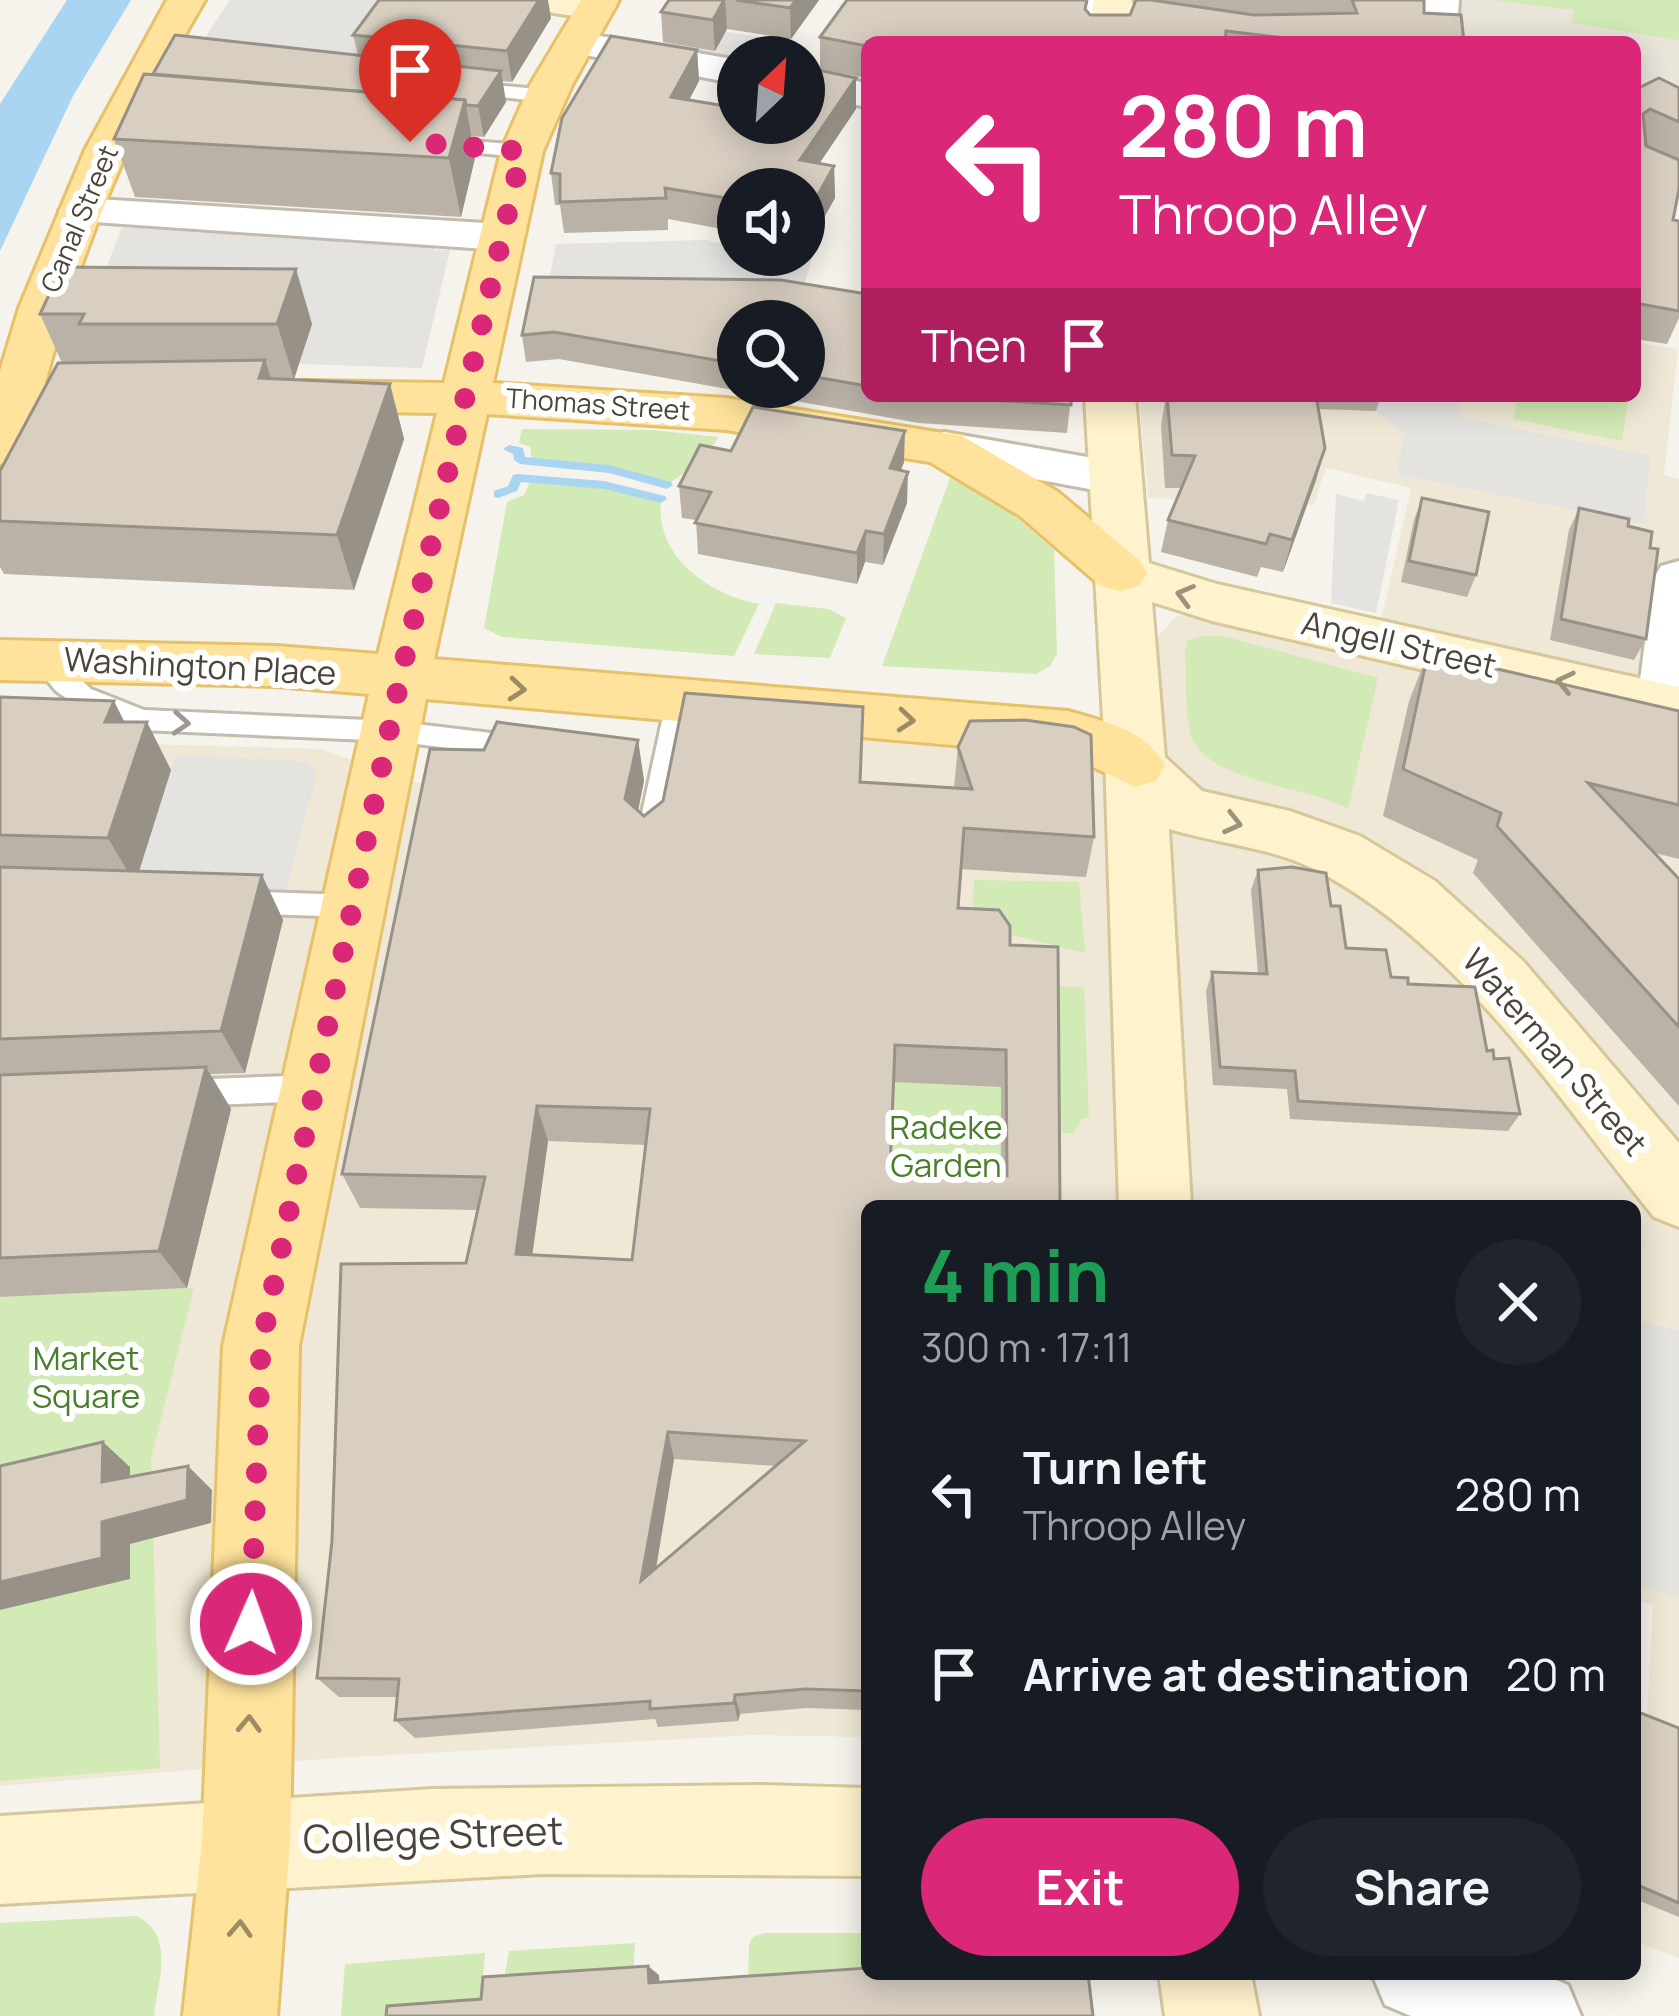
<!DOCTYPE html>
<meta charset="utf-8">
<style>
:root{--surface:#171b24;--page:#20242c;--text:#f1f3f6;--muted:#9ea1a6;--accent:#db2777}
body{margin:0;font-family:Manrope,sans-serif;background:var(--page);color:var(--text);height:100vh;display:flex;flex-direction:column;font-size:45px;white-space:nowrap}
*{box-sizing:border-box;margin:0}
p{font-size:39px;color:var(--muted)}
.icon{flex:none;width:66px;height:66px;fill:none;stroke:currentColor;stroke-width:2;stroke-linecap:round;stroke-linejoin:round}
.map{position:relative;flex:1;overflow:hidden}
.panel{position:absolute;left:861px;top:1200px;width:780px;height:780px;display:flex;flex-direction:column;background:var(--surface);border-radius:18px;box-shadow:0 6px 30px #0003}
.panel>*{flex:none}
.top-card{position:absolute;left:861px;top:36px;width:780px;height:366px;border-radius:18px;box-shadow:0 6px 30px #0003;background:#db2777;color:#fff;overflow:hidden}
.needle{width:78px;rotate:25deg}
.controls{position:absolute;left:717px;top:36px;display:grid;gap:24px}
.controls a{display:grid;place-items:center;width:108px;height:108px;border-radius:50%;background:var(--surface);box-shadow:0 6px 30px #0003;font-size:60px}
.pin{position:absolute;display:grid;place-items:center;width:102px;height:102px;color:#fff;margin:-123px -51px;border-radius:50% 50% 50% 0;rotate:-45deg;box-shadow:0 0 12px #0007}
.pin .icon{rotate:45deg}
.me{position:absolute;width:132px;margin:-66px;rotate:2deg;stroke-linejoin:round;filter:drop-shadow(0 0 9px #0008)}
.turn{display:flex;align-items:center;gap:42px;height:252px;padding:0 60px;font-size:54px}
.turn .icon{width:156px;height:156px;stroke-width:2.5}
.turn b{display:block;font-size:84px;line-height:102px}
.then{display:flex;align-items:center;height:114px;padding:0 60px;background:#0003;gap:24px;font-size:45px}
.round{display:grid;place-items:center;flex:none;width:126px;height:126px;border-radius:63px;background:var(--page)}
.overview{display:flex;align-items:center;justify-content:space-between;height:204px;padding:0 60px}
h1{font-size:72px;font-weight:700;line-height:90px;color:#1e9e55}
.button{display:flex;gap:24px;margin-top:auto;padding:24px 60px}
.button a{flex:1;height:138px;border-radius:72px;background:var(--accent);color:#fff;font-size:48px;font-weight:700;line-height:138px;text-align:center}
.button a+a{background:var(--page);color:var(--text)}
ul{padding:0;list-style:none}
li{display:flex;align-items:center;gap:36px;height:180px;padding:0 60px}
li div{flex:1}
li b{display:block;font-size:45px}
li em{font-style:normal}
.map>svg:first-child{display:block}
.residential{fill:#eae5da}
.education{fill:#efe8d6}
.green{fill:#d2eab5}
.parking{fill:#e5e3e0}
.water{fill:#a9d4f2}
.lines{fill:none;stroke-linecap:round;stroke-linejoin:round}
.stream{fill:#a9d4f2;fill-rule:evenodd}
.lane-casing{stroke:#c2bbae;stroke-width:6}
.street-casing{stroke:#c2bbae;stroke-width:6}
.secondary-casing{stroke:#d6c79b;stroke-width:6}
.primary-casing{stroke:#e6c16a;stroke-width:6}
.lane{fill:#fff;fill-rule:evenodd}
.street{fill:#fff;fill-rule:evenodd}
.secondary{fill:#fff3cd;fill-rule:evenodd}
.primary{fill:#ffe39c;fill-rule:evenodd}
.wall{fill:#bab2a6;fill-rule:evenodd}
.shaded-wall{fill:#979187}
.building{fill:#d8cfc1;stroke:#979187;stroke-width:3;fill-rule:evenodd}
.oneway{stroke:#9c937c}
.oneway2{stroke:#9c8c66}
.oneway3{stroke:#9c9892}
.route{stroke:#db2777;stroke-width:21;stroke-dasharray:0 37.8}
.labels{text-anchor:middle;stroke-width:12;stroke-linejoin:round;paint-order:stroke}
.far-street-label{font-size:27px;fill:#4b4439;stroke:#fff}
.street-label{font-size:33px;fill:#4b4439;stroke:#fff}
.park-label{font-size:33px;fill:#4a7f2a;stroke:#fff}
.near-street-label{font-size:39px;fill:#4b4439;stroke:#fff}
</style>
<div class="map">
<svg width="1679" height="2016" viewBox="0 0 1679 2016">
<rect width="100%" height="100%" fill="#f6f3ec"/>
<path class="residential" d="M1450,0h135l94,20v168l-44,-23v-123h-198z"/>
<path class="education" d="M1635,342l43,7 -14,126 15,4v1479l-44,-17 18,-336 -18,-6v-393h-768v531l-113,-2 -419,23 -335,28v-1084l143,42 178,5 115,40 109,3 95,10h8l13,-86 496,25 -4,-100 24,-25 20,-4 177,40 37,-164 -85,-20 -12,37 -166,-7 -9,-102h496z"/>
<g class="green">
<path d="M1494,0h185v40l-107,-17 1,-13z"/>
<path d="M1518,396l110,4 -6,41 -109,-22z"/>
<path d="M522,429l130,1 67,7 -16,22 -36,26 -58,-16 -77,-8 -2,-14 -11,-4z"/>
<path d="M950,478l37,14 67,58 3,104 -7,12 -14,8 -154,-8z"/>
<path d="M531,479l73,6 57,14c-7,57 48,96 98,105l-25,52 -232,-19 -18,-9 23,-126 17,-7z"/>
<path d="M776,603l53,6 17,9 -16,40 -76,-4z"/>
<path d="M1202,636h21l155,42 -30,131c-39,-23 -143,-27 -157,-74 -7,-25 -4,-57 -6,-84l3,-11z"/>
<path d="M974,880l105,2 6,71 -113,-28z"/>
<path d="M1050,986l34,1 5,131h-6l-10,15h-24z"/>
<path d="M894,1065l35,19 72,3v119l-112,-2z"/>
<path d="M194,1288l-43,169 9,311 -160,13v-484z"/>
<path d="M136,1916c40,19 22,64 18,100h-154v-93z"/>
<path d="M764,1933h103v41l-119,11 1,-40 4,-8z"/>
<path d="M635,1943l-2,33 -130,9 6,-34z"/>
<path d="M485,1953l-5,55 -67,8h-72l4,-52z"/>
</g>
<g class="parking">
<path d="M230,0h162l-34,75 -162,-24z"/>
<path d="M679,24l107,17 -11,16 -37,1 -74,-13z"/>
<path d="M122,227l313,15 -1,8h16l-28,118 -123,-4 -211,-49z"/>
<path d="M706,240l32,7v8l75,1 -15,49 -253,-5 11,-56z"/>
<path d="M1372,396h90l-3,21 192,39 -8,68 -247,-50 9,-39 -29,-24z"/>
<path d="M1366,493l33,7 -23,113 -45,-10 5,-109 28,7z"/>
<path d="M176,755l133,7 8,11 -31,118 -152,-5z"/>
<path d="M1635,1319l44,12v267l-44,-14z"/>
</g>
<path class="water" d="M67,0h64l-58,96 -73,155v-147z"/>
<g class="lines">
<g class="stream">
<path d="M509,445l14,3 2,9 84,8 62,17 2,3 -6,4 -58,-16 -89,-9 -6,-4 -1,-6 -10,-5z"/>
<path d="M517,474l87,7 61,15 2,3 -6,4 -57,-14 -83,-7 -4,9 -19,7 -4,-1v-6l14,-5 5,-11z"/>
</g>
<g class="lane-casing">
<g id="lane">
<path d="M463,82l84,8 9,6 -9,6 -91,-10 -2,-4z"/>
<path d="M433,138l89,7 10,6 -10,6 -96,-9v-8z"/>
<path d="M42,649l9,3 40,37 53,21 247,11 134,16 13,10 -13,10 -134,-16 -250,-11 -68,-27 -17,-12 -27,-33z"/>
<path d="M679,692l13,10 -28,139 -14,11 -14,-11 30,-139z"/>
<path d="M234,891l119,4 10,3 4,8 -4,8 -10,3 -119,-4 -10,-3 -4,-8 4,-8z"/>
<path d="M315,1075l11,4 4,9 -4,9 -11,4 -132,5 -11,-4 -5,-9 5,-9 11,-4z"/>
</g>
</g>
<g class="street-casing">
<g id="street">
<path d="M1015,0h97l215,31 13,3 6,8h-98l-214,-31 -13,-3z"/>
<path d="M1421,0h38l-3,42h-38z"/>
<path d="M577,32l161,28v24l-174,-33 -6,-8 6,-8z"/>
<path d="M804,71l63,12v24l-63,-12z"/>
<path d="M80,198l421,26 15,4 7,9 -7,9 -15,4 -436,-30 -6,-9 6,-9z"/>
<path d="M944,432l172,30 17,5 8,11 -8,11 -17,5 -189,-35 -7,-11 7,-11z"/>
<path d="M1679,561v159l-14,4 -20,-6 -8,-14 16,-125 8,-13z"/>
<path d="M1372,1974h171l25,11 13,31h-170l-26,-11z"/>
</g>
</g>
<g class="secondary-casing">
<g id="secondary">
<path d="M526,0h86l4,6 -5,8c-25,6 -55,0 -80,-6z"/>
<path d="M1094,0h38l-6,42h-40z"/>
<path d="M1085,396h50l14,167 68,21 462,103v42l-467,-108 -60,-19 13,155 37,34 88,20 70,25 75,45 88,80 156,182v84l-25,-10c-99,-122 -193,-270 -336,-346 -45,-24 -100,-27 -149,-42l22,377h-72l-14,-451z"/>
<path d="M759,1785l108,3v88l-325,-2 -542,30v-88l433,-27z"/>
<path d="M1159,1974h92l8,42h-94z"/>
</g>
</g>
<g class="primary-casing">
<g id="primary">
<path d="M167,0h38c-70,119 -124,249 -160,383l83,-2 17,4 8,11 -8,11 -108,7 -19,46 -18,4v-93l19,-63 66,-158z"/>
<path d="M581,0h38l-47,85 -29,66 -50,232 233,15 236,38 96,56 81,68 8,13 -8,13 -19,5 -19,-5 -81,-70 -90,-54 -204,-32 -239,-16 -53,245 634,52c37,11 77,18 97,54l-9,16 -21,6 -67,-32 -642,-56 -127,647 -9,495 -13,175h-94l19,-175 21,-495 146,-652 -92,-8 -277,-6v-40l277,6 101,8 59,-241 -133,-2 -17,-4 -8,-11 8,-11 17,-4 140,2 57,-232 29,-66z"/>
</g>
</g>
<use href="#lane" class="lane"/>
<use href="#street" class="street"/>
<use href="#secondary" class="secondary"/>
<use href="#primary" class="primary"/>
</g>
<g class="wall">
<path d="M669,0h150l-28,39 -64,-10 -12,22 -52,-9 -2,-30z"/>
<path d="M1088,0l-2,11 4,4h40l67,-8 -38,-7h265v13l40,29h-597v36l-47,-8v-33z"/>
<path d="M551,18l-39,64 -10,-1 4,21 -22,35 -13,-1 4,22 -14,59 -326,-20 -21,-58 39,-65 205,-19 -5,-20z"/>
<path d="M697,50l2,31 -10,19 49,23 118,-14 -37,55 15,2 1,32 -26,46h-5v-55h-66v43l-70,-13v11l-104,3 -4,-28h-5l-4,-32z"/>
<path d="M1679,88v69l-6,63 6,1v97l-12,26 -32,-5v-249z"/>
<path d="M62,267l250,57 -18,55h-22l118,5 14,55 -50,151 -350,-16 -4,-7v-96l62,-108 -22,-49z"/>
<path d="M867,294v102h204l-4,37 -148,-10 -360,-64 -33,3 -4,-27zM738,321h66v66h-66z"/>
<path d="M1166,396h215l-5,15 -58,-2 7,39 -9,32 -33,92 -22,-5 -4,10 -96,-25 7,-32 13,-32h-16l-4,-63z"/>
<path d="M731,451l173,11 -3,8 6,33 -24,62 -18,-3 -8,22 -159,-30 -2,-34 -14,-2 -3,-32z"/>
<path d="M1422,498l54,77 -9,22 -66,-15 13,-62z"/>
<path d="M1579,508l49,18 22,22 -4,91 -12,21 -84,-20 19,-110z"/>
<path d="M1428,653l251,58v148l-24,-6 24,26v227l-206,-233 5,-13 -95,-44 26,-115z"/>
<path d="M0,697l171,73 -32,101 123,4 21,45 -38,153 -35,1 21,35 -44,179 -187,9z"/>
<path d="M638,740l6,41 -6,29 6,6 217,-34 93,5 4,-40 136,90 -8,40 -125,-8 -3,39 52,37 50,261h-193v504l-60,-2 -67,6 -2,7 -80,6 -3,-8 -240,19 -20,-18 2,-23h-58l-22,-19 149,-415 12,-53 -118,-2 -18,-34 142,-424zM894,1082l107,5v89l-111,-6zM548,1141l98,4 -14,115 -100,-5zM674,1459l102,7 -120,103z"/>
<path d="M1258,870l73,36 15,42 45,29 17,7 79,67 33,63 -12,17 -218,-12 -3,-30 -74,-4 -7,-94 6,-19 46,2 -7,-84z"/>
<path d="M1635,1695l3,17 41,16v189l-44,-18z"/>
</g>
<g class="shaded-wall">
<path d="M539,0h9l3,18 -39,64 -5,-31z"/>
<path d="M725,0l2,29 -12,22 -2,-31z"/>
<path d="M796,0h23l-28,39 -1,-31z"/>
<path d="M697,50l2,31 -25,47 -3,-31z"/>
<path d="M501,71l5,31 -22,35 -6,-31z"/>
<path d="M856,78v31l-54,80 -2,-29z"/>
<path d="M465,100l10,58 -14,59 -12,-59z"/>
<path d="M834,166l1,32 -26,46 -1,-31z"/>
<path d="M296,269l16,55 -18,55 -17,-55z"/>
<path d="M265,360l18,55 -24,-37z"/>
<path d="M390,384l14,55 -50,151 -17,-55z"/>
<path d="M905,431l-1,31 -15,38 1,-32z"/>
<path d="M1325,448l-9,32 -33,92 9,-32z"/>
<path d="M908,472l-1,31 -24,62 1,-31z"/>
<path d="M866,531l-1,31 -8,22v-31z"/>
<path d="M114,701l24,48 9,-27 24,48 -36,114 -27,-46 -3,-116z"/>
<path d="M638,740l6,41 -12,59 -7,-41z"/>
<path d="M262,875l21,45 -38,153 -24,-42z"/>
<path d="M206,1067l25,42 -44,179 -28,-37z"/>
<path d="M537,1106l11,35 -20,145 -12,-32z"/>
<path d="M668,1432l6,27 -24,145 -9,-23z"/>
<path d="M103,1442l27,25v38l-28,-23z"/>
<path d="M188,1466l24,24 -1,33 -81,21v35l-130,31v-28l102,-60z"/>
<path d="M735,1695l5,19 -2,7 -4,-18z"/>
<path d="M648,1966l11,9 1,16 -11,-8z"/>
</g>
<g class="building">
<path d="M379,0h160l-32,51 -154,-16z"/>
<path d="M669,0h55l-11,20 -52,-8z"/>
<path d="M736,0h60l-6,8z"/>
<path d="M847,0h240l-2,9 5,6h40l6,-15h15l103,15 103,-2 -5,-13h72v13l37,2 3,27h-145l-93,-11 -1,11h-358v4l-47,-9z"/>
<path d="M175,35l326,36 -23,35 -12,-1 -1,-5 -312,-26z"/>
<path d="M611,36l86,14 -26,47 67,11v15h66v-56l52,11 -56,82 34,6 -26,47 -4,-1v-23h-66v11l-73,-12 1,10 -106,4v-28l-9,-1 11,-55z"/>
<path d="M144,74l321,26 -16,58 -335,-19z"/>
<path d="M1659,78l20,10v34l-29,-13 -7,5 3,32 33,14v29l-6,31 6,1v90l-44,-8v-213z"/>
<path d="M62,267l234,2 -19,55h-198l5,-10h-44z"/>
<path d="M534,277l247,3 86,14v92l-63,-11v-54h-66v43l-184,-32 -32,3z"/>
<path d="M265,360l-6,18 131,6 -53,151 -337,-14v-50l58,-108z"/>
<path d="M926,396h145v9z"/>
<path d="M1167,396h149l9,52 -33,92 -22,-6 -4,10 -98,-24 27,-64 -23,-1z"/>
<path d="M753,407l152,24 -15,37 18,4 -24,62 -18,-3 -9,22 -162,-30 16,-31 -32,-6 21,-41 31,6z"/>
<path d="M1422,498l67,14 -13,63 -67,-14z"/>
<path d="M1579,508l50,11 -1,7 24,6 -2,16 8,1 -12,90 -85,-20z"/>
<path d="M1428,653l251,58v94l-91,-22 91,96v148l-182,-201 4,-13 -98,-44z"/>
<path d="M685,693l178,14 -3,75 112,7 -14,-42 12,-26 55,-1 49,7 17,8 3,102 -130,-9 -6,80 41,2 11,16v19l48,2 2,259h-193v485l-62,-2 -70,6 -1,8 -84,6v-8l-255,19 4,-41 -82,-1 15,-137 9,-277 125,-1 19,-86 -143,-3 88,-425 54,1 13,-28 141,18 -13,59 19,17 19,-15zM895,1045l111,5 1,126 -117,-6zM537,1106l113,3 -18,151 -116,-6zM668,1432l137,9 -164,140z"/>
<path d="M0,697l114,4 -9,21h42l-39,116 -108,-3z"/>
<path d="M0,867l262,8 -41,156 -221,8z"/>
<path d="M1292,867l34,6 5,33h9l6,42 40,2 5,27 17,1v6l67,3 12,64 6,-1 1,9 15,-1 11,56 -222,-13 -3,-30 -75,-4 -8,-95 55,2 -9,-104z"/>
<path d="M206,1067l-47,184 -159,7v-183z"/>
<path d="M103,1442l-1,40 86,-16 -1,34 -85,22v36l-102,24v-116z"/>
<path d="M1635,1695l4,1 -1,16 41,16v175l-44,-19z"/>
<path d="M648,1966l1,17 218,-15v6h221l5,42h-707l1,-10 94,-7 2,-22z"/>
</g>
<defs><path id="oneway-chevron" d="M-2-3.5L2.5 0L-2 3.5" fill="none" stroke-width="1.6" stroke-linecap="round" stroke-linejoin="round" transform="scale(3)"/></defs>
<g class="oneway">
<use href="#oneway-chevron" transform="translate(1185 595) rotate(-165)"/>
<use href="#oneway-chevron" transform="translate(1565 682) rotate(-167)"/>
<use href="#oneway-chevron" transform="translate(1233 823) rotate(14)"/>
</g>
<g class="oneway2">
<use href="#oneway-chevron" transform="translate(517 689) rotate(5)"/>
<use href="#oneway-chevron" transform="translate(906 720) rotate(5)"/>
<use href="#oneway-chevron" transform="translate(249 1724) rotate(-88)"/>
<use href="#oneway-chevron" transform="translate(240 1929) rotate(-87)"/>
</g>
<use class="oneway3" href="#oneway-chevron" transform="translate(181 723) rotate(4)"/>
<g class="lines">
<path class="route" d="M251,1624l10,-278 139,-667 122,-528 -112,-9"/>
</g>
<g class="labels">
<g class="far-street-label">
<text transform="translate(80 219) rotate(-67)" y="9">Canal Street</text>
<text transform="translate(598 405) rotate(4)" y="9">Thomas Street</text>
</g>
<g class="street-label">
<text transform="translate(1399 644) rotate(13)" y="12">Angell Street</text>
<text transform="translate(200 666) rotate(3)" y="12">Washington Place</text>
<text transform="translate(1555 1052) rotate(49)" y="12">Waterman Street</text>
</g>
<g class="park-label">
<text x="946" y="1139">Radeke<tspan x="946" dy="38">Garden</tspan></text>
<text x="86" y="1370">Market<tspan x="86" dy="38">Square</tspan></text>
</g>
<g class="near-street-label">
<text transform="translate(433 1835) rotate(-2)" y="14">College Street</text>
</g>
</g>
</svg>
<div class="controls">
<a><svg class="needle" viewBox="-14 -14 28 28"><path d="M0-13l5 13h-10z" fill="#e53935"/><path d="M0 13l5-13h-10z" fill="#9ea1a6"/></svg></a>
<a><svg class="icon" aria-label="sound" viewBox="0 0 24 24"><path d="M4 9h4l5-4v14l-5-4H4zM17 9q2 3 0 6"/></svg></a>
<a><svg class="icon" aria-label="search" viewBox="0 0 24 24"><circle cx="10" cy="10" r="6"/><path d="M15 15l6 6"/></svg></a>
</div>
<div class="pin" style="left:410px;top:142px;background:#d93025"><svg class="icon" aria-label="arrive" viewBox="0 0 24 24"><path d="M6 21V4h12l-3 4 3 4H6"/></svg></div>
<svg class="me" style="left:251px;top:1624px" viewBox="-20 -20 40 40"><circle r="17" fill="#db2777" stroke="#fff" stroke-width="3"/><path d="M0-11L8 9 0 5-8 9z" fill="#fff"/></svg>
<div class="top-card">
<div class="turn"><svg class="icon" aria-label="left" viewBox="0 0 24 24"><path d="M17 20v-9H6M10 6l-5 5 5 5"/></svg><div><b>280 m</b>Throop Alley</div></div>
<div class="then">Then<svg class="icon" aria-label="arrive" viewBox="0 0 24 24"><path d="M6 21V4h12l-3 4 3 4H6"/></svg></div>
</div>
<section class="panel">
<div class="overview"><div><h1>4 min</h1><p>300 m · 17:11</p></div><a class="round"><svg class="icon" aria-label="close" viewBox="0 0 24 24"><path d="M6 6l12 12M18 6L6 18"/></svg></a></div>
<ul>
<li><svg class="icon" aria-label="left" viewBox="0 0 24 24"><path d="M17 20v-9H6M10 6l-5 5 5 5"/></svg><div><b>Turn left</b><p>Throop Alley</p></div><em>280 m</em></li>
<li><svg class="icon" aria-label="arrive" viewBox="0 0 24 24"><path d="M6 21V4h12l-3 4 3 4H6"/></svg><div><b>Arrive at destination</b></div><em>20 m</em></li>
</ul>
<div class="button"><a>Exit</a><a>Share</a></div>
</section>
</div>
